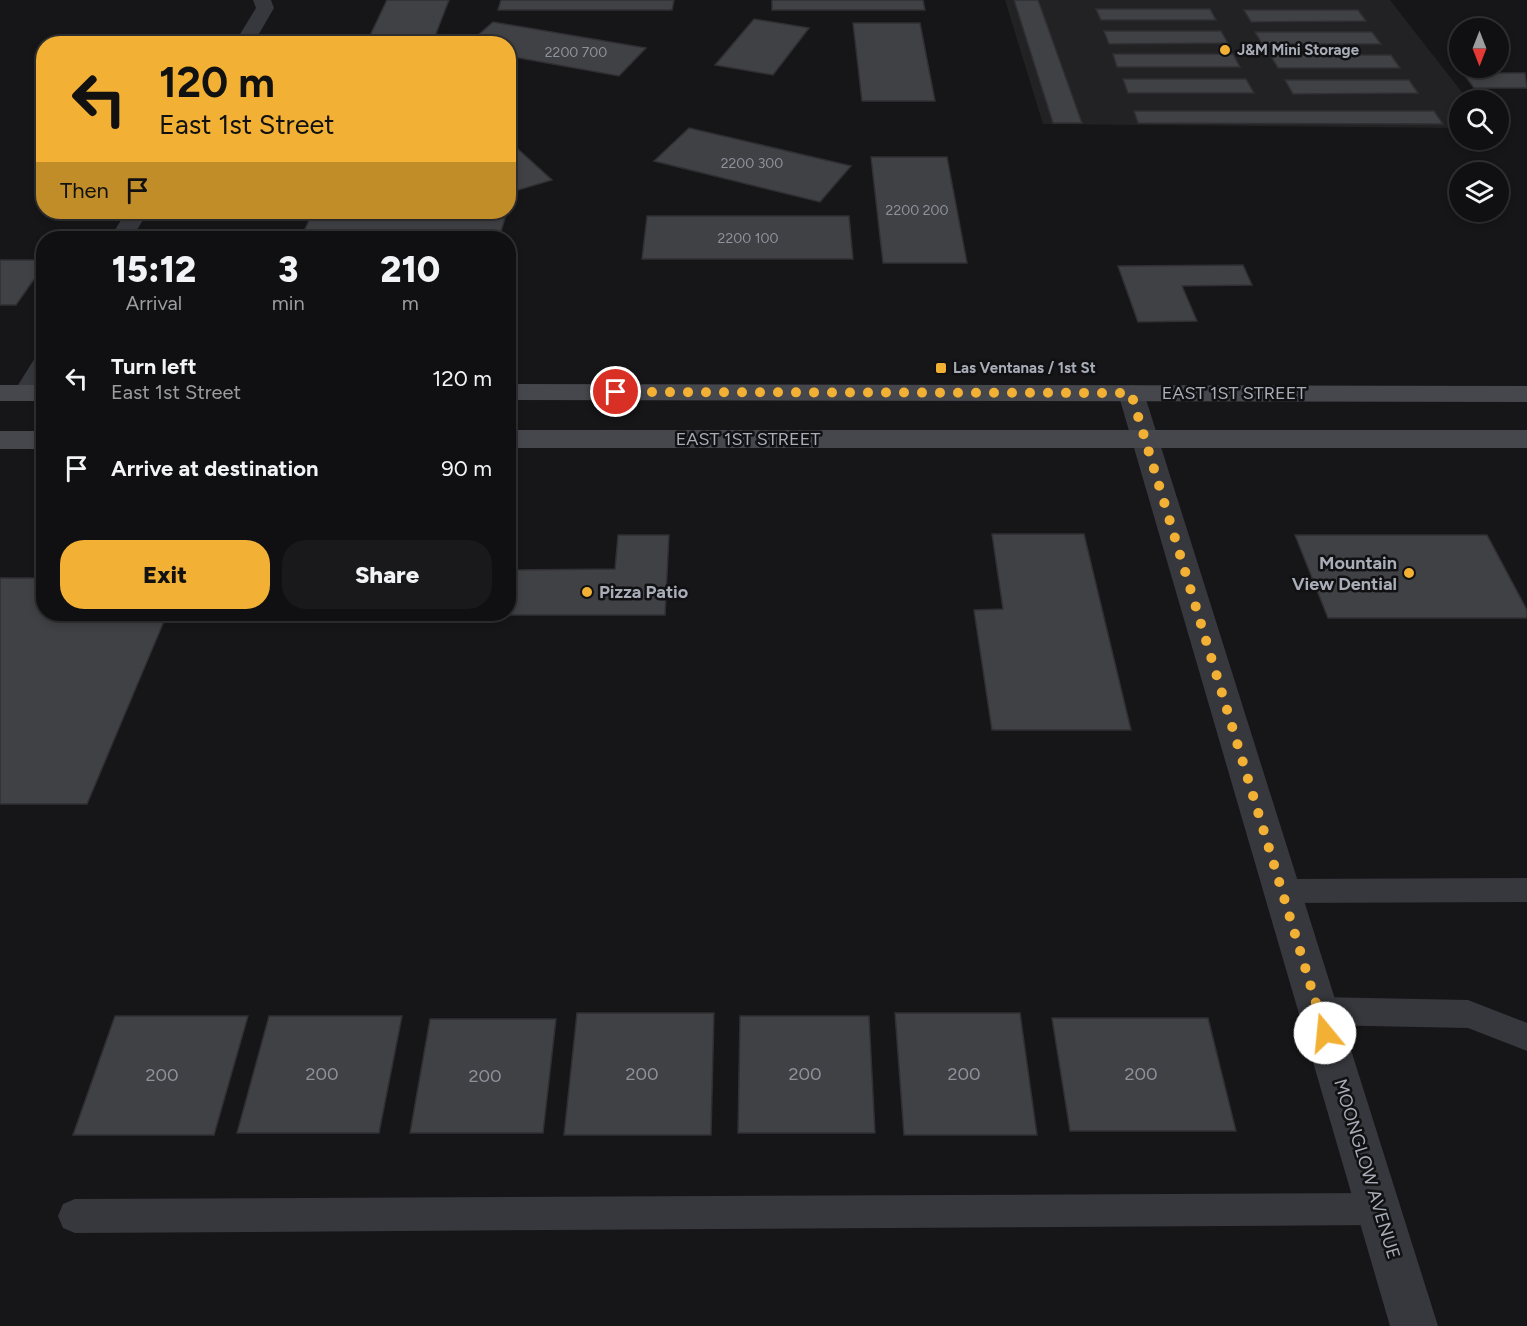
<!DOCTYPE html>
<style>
:root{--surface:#101012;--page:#19191b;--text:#f1f3f6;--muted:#9c9d9f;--line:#303032;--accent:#f2b134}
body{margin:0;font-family:Figtree,sans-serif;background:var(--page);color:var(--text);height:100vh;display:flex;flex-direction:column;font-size:22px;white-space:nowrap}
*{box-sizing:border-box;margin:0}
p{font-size:20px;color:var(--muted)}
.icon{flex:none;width:33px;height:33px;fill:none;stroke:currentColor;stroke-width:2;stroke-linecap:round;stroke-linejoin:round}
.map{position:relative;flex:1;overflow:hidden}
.drawer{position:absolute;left:36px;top:231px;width:480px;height:390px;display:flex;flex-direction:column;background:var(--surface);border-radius:24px;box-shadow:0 3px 9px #0003,0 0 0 2px var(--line)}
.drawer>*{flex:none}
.banner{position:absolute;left:36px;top:36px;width:480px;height:183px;border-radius:24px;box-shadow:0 3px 9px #0003,0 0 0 2px var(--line);background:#f2b134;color:#111;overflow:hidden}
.needle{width:39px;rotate:180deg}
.tools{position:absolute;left:1449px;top:18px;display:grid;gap:12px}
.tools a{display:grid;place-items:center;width:60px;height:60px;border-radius:50%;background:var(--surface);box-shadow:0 3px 9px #0003,0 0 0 2px var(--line);font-size:30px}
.pin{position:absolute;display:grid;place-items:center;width:51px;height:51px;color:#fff;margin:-26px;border:3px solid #fff;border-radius:50%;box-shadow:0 2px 6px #0007}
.me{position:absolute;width:66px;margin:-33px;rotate:343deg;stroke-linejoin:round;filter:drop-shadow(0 0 4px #0008)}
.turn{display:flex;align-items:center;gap:21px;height:126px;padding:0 24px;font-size:27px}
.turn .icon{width:78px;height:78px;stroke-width:2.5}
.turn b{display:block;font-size:42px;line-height:51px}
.then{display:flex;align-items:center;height:57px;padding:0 24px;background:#0003;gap:12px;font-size:22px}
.eta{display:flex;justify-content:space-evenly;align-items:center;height:102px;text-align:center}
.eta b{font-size:36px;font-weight:800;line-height:42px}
.button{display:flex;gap:12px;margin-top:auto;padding:12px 24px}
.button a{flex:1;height:69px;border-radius:24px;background:var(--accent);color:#111;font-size:24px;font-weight:800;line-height:69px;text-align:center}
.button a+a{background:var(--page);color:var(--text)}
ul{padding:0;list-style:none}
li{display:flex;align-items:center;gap:18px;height:90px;padding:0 24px}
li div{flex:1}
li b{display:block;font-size:22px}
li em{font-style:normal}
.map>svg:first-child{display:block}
.built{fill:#222225}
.building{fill:#404145;stroke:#303034;stroke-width:1.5}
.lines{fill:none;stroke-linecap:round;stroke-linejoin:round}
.service{fill:#37383d;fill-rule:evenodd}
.minor{fill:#37383d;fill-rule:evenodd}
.secondary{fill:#45474d;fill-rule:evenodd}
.route{stroke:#f2b134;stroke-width:10;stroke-dasharray:0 18}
.poi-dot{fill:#f2b134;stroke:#111113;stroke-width:2}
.labels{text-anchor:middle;stroke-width:5;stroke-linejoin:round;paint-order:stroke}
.far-number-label{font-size:14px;fill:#8e929b}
.far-poi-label{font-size:15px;font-weight:bold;fill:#a8adb8;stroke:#111113;text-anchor:start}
.street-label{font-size:18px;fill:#a8adb8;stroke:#111113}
.poi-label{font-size:18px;font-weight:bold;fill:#a8adb8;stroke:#111113;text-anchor:end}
.near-number-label{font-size:18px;fill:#8e929b}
</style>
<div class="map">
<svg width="1527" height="1326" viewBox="0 0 1527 1326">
<rect width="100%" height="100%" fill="#161618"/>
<path class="built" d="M1005,0h385l78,100h-8l-1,28 -416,-4z"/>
<g class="building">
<path d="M387,0h62l-17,44h-66z"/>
<path d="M501,0h173l-2,10h-174z"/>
<path d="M772,0h151l2,10h-153z"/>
<path d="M1014,0h24l44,123h-29z"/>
<path d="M1096,9h114l6,11h-115z"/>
<path d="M1244,10h114l8,11 -115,1z"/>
<path d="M754,19l55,9 -36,47 -58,-10z"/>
<path d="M493,22l153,26 -27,28 -111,-20v-12h-40z"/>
<path d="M853,23h67l15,78h-73z"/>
<path d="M1104,31h117l7,12 -119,1z"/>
<path d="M1255,32h117l9,12h-119z"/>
<path d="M1113,54h120l7,13h-123z"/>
<path d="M1270,55h121l9,13h-122z"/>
<path d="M1463,73h62l2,15h-53z"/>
<path d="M1123,79h123l8,14h-126z"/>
<path d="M1285,80h124l9,13 -125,1z"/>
<path d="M1134,111h300l9,13 -305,-1z"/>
<path d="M689,128l162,38 -31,36 -166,-41z"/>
<path d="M508,140l44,40 -44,13z"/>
<path d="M871,157h76l20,106h-84z"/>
<path d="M647,216h202l4,43h-211z"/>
<path d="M310,218h195l-6,20h-198z"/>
<path d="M0,260h44v5l-28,40h-16z"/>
<path d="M1243,265l9,20 -70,1 15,35 -59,1 -20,-56z"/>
<path d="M992,534h92l47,196h-139l-18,-120 29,-1z"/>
<path d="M618,535h51l-4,80h-165l8,-1v-44l107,-1z"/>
<path d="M1295,535h192l40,75v8h-199z"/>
<path d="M0,578h44v36h123l-80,190h-87z"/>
<path d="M577,1013h137l-3,122h-147z"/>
<path d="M895,1013h125l17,122h-133z"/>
<path d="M115,1016h133l-34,119h-141z"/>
<path d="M269,1016h133l-23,117h-142z"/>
<path d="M740,1016h129l6,117h-137z"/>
<path d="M1052,1018h156l28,113h-166z"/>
<path d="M430,1019h126l-13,114h-133z"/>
</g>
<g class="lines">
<g class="service">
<path d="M1527,878v24l-244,1 -10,-3 -4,-9 4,-9 10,-3z"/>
<path d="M1319,997l149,3 59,23v28l-59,-23 -149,-3 -10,-4 -5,-10 5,-10z"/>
<path d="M1379,1193l12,4 4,12 -4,12 -12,4 -1304,8 -12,-5 -5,-12 5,-12 12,-5z"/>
</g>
<g class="minor">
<path d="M253,0h18l3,8 -21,36h-19l22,-36z"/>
<path d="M126,212h22l-16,26h-22z"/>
<path d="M44,356c0,18 2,28 -8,43l-10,2 -10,-2 -3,-6 22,-35z"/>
<path d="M1131,385l10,2 3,6 294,933h-48l-272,-933 3,-6z"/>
</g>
<g class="secondary">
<path d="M508,384l1019,2v16l-1019,-2z"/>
<rect x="0" y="385" width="44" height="16"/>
<rect x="508" y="430" width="1019" height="18"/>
<rect x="0" y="431" width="44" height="18"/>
</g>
</g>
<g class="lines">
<path class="route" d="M616,392l515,1 194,640"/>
</g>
<g class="poi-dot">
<circle cx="1225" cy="50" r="6"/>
<rect x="935" y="362" width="12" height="12" rx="3"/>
<circle cx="1409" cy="573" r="6"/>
<circle cx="587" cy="592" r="6"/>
</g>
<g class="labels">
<g class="far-number-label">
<text x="576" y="57">2200 700</text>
<text x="752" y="168">2200 300</text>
<text x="917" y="215">2200 200</text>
<text x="748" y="243">2200 100</text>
</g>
<g class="far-poi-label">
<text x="1237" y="55">J&amp;M Mini Storage</text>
<text x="953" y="373">Las Ventanas / 1st St</text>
</g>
<g class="street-label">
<text x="1234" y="399">EAST 1ST STREET</text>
<text x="748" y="445">EAST 1ST STREET</text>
<text transform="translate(1367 1169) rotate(73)" y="6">MOONGLOW AVENUE</text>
</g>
<g class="poi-label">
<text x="1397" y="569">Mountain<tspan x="1397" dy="21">View Dential</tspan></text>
<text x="599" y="598" text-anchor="start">Pizza Patio</text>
</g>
<g class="near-number-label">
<text x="322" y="1080">200</text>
<text x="642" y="1080">200</text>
<text x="805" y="1080">200</text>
<text x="964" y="1080">200</text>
<text x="1141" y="1080">200</text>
<text x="162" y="1081">200</text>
<text x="485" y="1082">200</text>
</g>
</g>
</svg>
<div class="tools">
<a><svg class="needle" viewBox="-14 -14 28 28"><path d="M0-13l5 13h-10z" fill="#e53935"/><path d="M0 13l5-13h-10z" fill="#9c9d9f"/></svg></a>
<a><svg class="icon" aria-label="search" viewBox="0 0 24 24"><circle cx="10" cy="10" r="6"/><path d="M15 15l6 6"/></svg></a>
<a><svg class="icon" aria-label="layers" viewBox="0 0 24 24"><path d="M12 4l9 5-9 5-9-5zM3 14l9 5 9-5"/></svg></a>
</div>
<div class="pin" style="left:616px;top:392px;background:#d93025"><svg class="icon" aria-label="arrive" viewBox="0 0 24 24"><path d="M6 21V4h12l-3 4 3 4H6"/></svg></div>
<svg class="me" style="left:1325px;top:1033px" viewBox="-20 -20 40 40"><circle r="19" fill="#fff"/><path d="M0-13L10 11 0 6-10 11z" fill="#f2b134"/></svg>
<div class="banner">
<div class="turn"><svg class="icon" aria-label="left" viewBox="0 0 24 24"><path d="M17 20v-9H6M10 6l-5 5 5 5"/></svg><div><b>120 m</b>East 1st Street</div></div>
<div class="then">Then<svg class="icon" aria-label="arrive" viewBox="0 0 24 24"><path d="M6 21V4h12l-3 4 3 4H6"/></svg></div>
</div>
<section class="drawer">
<div class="eta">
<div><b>15:12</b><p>Arrival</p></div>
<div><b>3</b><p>min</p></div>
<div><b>210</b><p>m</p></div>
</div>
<ul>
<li><svg class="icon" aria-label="left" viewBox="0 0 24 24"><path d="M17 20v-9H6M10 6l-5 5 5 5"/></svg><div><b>Turn left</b><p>East 1st Street</p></div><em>120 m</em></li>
<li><svg class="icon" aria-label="arrive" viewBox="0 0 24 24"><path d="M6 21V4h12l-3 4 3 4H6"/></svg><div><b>Arrive at destination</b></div><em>90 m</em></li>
</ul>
<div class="button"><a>Exit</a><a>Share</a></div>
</section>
</div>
